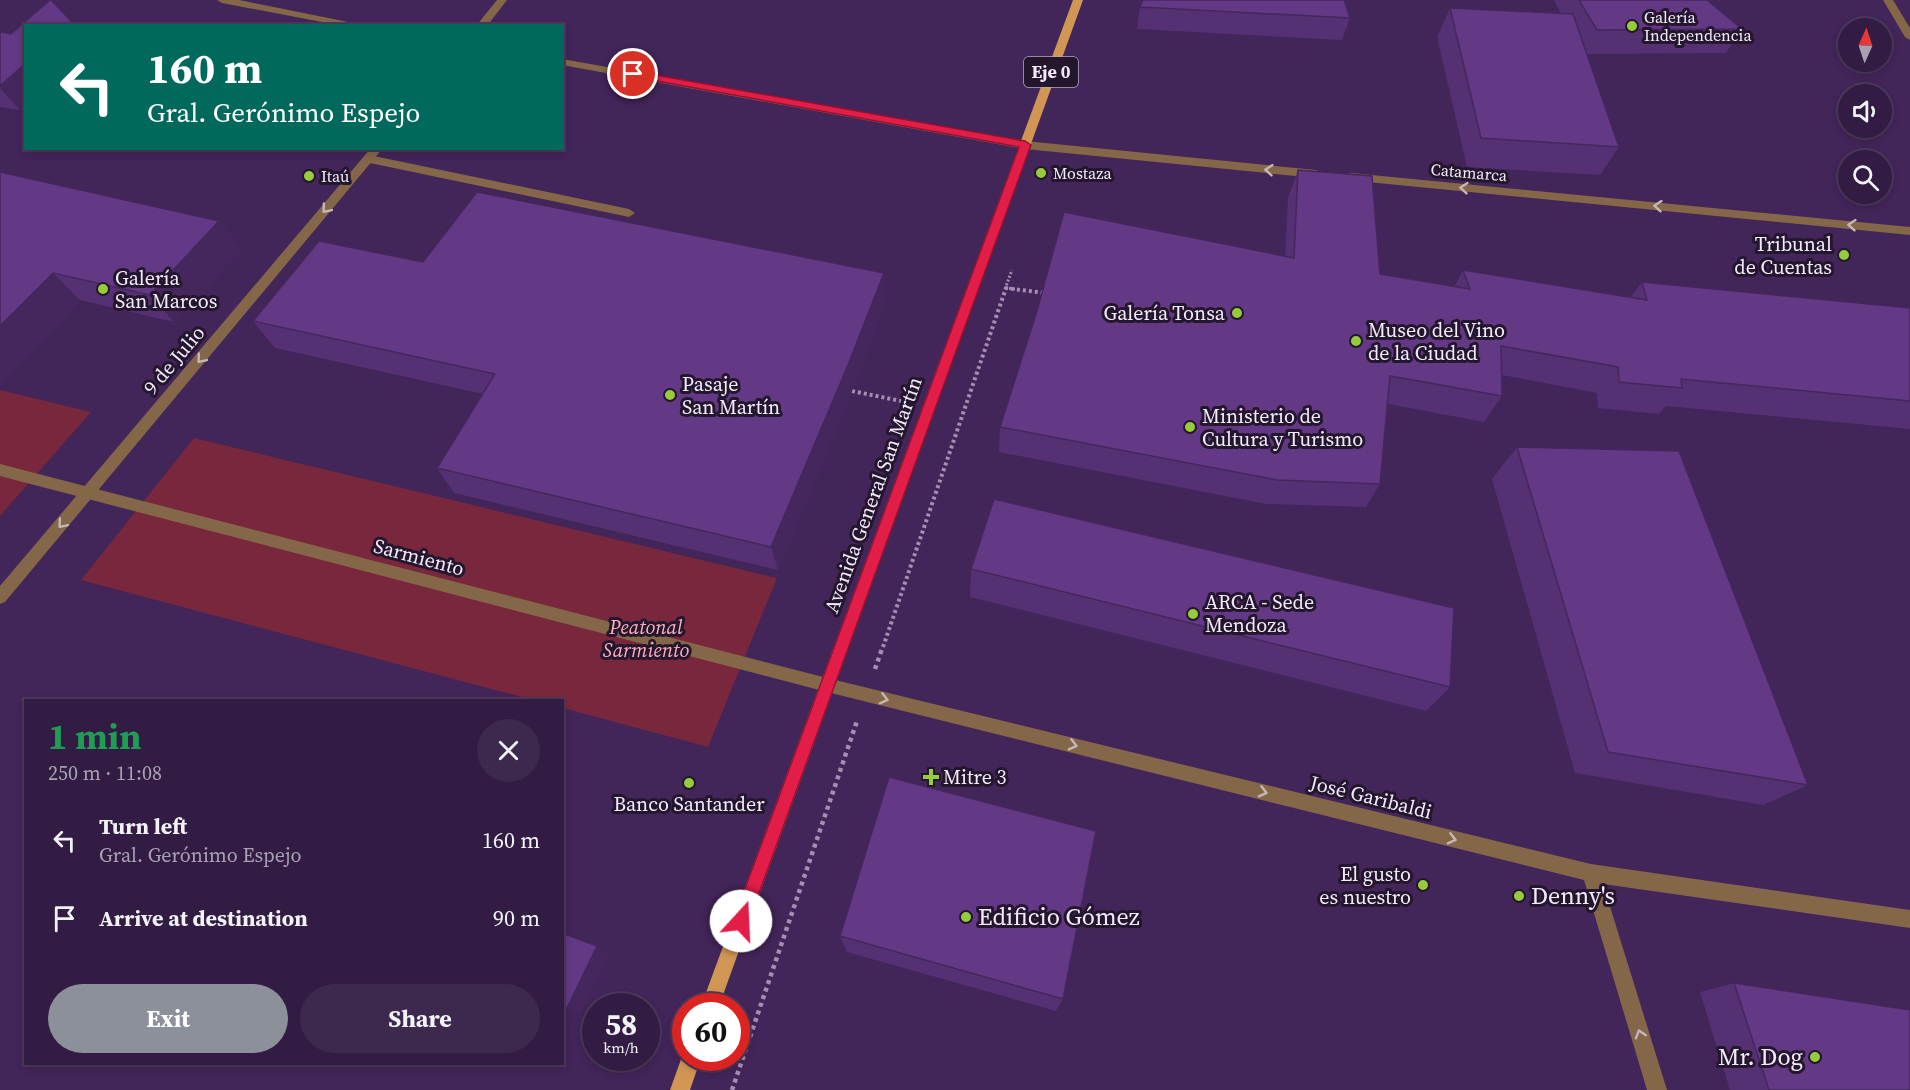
<!DOCTYPE html>
<meta charset="utf-8">
<style>
:root{--surface:#321c43;--page:#3d294e;--text:#f1f3f6;--muted:#a8a1b2;--line:#4d3a5c;--accent:#8c9099}
body{margin:0;font-family:"Source Serif 4",serif;background:var(--page);color:var(--text);height:100vh;display:flex;flex-direction:column;font-size:22px;white-space:nowrap}
*{box-sizing:border-box;margin:0}
p{font-size:20px;color:var(--muted)}
.icon{flex:none;width:33px;height:33px;fill:none;stroke:currentColor;stroke-width:2;stroke-linecap:round;stroke-linejoin:round}
.map{position:relative;flex:1;overflow:hidden}
.panel{position:absolute;left:24px;top:699px;width:540px;height:366px;display:flex;flex-direction:column;background:var(--surface);border-radius:0px;box-shadow:0 3px 9px #0003,0 0 0 2px var(--line)}
.panel>*{flex:none}
.hud{position:absolute;left:24px;top:24px;width:540px;height:126px;border-radius:0px;box-shadow:0 3px 9px #0003,0 0 0 2px var(--line);background:#00695c;color:#fff;overflow:hidden}
.needle{width:39px;rotate:3deg}
.tools{position:absolute;left:1838px;top:18px;display:grid;gap:12px}
.tools a{display:grid;place-items:center;width:54px;height:54px;border-radius:50%;background:var(--surface);box-shadow:0 3px 9px #0003,0 0 0 2px var(--line);font-size:30px}
.speed{position:absolute;left:582px;top:993px;display:flex;gap:12px;font-size:30px;font-weight:700;text-align:center}
.speed>*{display:grid;place-content:center;width:78px;height:78px;border-radius:50%;background:var(--surface);box-shadow:0 3px 9px #0003,0 0 0 2px var(--line);line-height:1}
.speed small{font-size:15px;font-weight:400}
.speed .limit{border:9px solid #d22;background:#fff;color:#111}
.pin{position:absolute;display:grid;place-items:center;width:51px;height:51px;color:#fff;margin:-26px;border:3px solid #fff;border-radius:50%;box-shadow:0 2px 6px #0007}
.me{position:absolute;width:66px;margin:-33px;rotate:20deg;stroke-linejoin:round;filter:drop-shadow(0 0 4px #0008)}
.turn{display:flex;align-items:center;gap:21px;height:126px;padding:0 24px;font-size:27px}
.turn .icon{width:78px;height:78px;stroke-width:2.5}
.turn b{display:block;font-size:42px;line-height:51px}
.round{display:grid;place-items:center;flex:none;width:63px;height:63px;border-radius:32px;background:var(--page)}
.head{display:flex;align-items:center;justify-content:space-between;height:102px;padding:0 24px}
h1{font-size:36px;font-weight:700;line-height:45px;color:#1e9e55}
.button{display:flex;gap:12px;margin-top:auto;padding:12px 24px}
.button a{flex:1;height:69px;border-radius:36px;background:var(--accent);color:#fff;font-size:24px;font-weight:700;line-height:69px;text-align:center}
.button a+a{background:var(--page);color:var(--text)}
ul{padding:0;list-style:none}
li{display:flex;align-items:center;gap:18px;height:78px;padding:0 24px}
li div{flex:1}
li b{display:block;font-size:22px}
li em{font-style:normal}
.map>svg:first-child{display:block}
.green{fill:#79273c}
.lines{fill:none;stroke-linecap:round;stroke-linejoin:round}
.path-far2{stroke:#a28fb2;stroke-width:3;stroke-dasharray:2 2;stroke-linecap:butt}
.path-far1{stroke:#a28fb2;stroke-width:4;stroke-dasharray:3 3;stroke-linecap:butt}
.path{stroke:#a28fb2;stroke-width:4.5;stroke-dasharray:4 4;stroke-linecap:butt}
.service{fill:#846748;fill-rule:evenodd}
.pedestrian{fill:#846748;fill-rule:evenodd}
.minor{fill:#846748;fill-rule:evenodd}
.primary{fill:#d19654;fill-rule:evenodd}
.wall{fill:#553072}
.shaded-wall{fill:#45275d}
.building{fill:#633885;stroke:#45275d;stroke-width:1.5}
.oneway{stroke:#c7b6b5}
.route{fill:#e11d48;stroke:#92132f;stroke-width:1.5}
.poi-dot{fill:#96cc3a;stroke:#23162d;stroke-width:2}
.labels{text-anchor:middle;stroke-width:6;stroke-linejoin:round;paint-order:stroke}
.far-poi-label{font-size:16px;fill:#f4eafe;stroke:#23162d;text-anchor:start}
.far-street-label{font-size:16px;fill:#f4eafe;stroke:#23162d}
.shield{fill:#23162d;stroke:#b5aabf;stroke-width:1.5}
.shield-label{font-size:18px;font-weight:bold;fill:#f4eafe}
.poi-label{font-size:20px;fill:#f4eafe;stroke:#23162d;text-anchor:start}
.street-label{font-size:20px;fill:#f4eafe;stroke:#23162d}
.park-label{font-size:20px;font-style:italic;fill:#ffafbc;stroke:#23162d}
.near-poi-label{font-size:24px;fill:#f4eafe;stroke:#23162d;text-anchor:start}
</style>
<div class="map">
<svg width="1910" height="1090" viewBox="0 0 1910 1090">
<rect width="100%" height="100%" fill="#422559"/>
<g class="green">
<path d="M0,390l91,22 -91,104z"/>
<path d="M194,438l583,140 -69,169 -145,-39 -1,-8h-29l-452,-120z"/>
</g>
<g class="lines">
<g class="path-far2">
<path d="M1005,288l11,1"/>
<path d="M1005,289l7,-19"/>
</g>
<g class="path-far1">
<path d="M1005,288l40,5"/>
<path d="M852,391l49,10"/>
<path d="M883,647l123,-359"/>
</g>
<g class="path">
<path d="M875,669l8,-23"/>
<path d="M732,1090l125,-369"/>
</g>
<path class="service" d="M369,155l260,54 6,4 -6,4 -264,-55v-6z"/>
<path class="pedestrian" d="M0,464l827,214 6,2 2,5 -2,5 -6,2 -827,-216z"/>
<g class="minor">
<path d="M217,0h22l129,26h-25l-121,-23z"/>
<path d="M497,0h10l-20,26h-11z"/>
<path d="M1883,0h10l17,28v12l-5,-3z"/>
<path d="M562,59l463,82 291,29 6,4 -6,4 -291,-29 -463,-84z"/>
<path d="M371,148h12l-378,454 -5,2v-18z"/>
<path d="M1351,173l559,54v8l-563,-55v-6z"/>
<path d="M827,678l764,186 319,46v18l-307,-44 64,206h-20l-63,-210 -757,-188 -6,-2 -2,-5 2,-5z"/>
</g>
<g class="primary">
<path d="M1073,0h10l-364,1006h-18z"/>
<path d="M684,1051l2,7h15l-11,32h-20z"/>
</g>
</g>
<g class="wall">
<path d="M50,0h1l23,26h-48v78l-6,6 -20,-3v-75l11,2z"/>
<path d="M1554,0h153l35,29 -16,24 -139,1 32,93 -19,28 -133,-8 -30,-130 13,-29 111,6z"/>
<path d="M1140,7l210,11 -8,22 -205,-11z"/>
<path d="M1298,170l82,104 74,13 9,-17 168,27 11,-15 268,26v121l-244,-23 -7,8 -61,-6 -1,-15 -95,-18v21l-18,26 -96,-18 -8,80 -14,23 -100,-3 -267,-52 1,-25 285,-171 3,-58z"/>
<path d="M0,172l219,49 22,28 -67,73 -94,-22 -79,83h-1z"/>
<path d="M423,262l463,38 -34,91 -74,179 -324,-77 -17,-25 46,-74 -208,-46 -22,-27z"/>
<path d="M1517,447l291,338 -45,20 -188,-32 -83,-294z"/>
<path d="M971,569l479,118 -24,24 -456,-114z"/>
<path d="M840,936l223,63 -7,12 -209,-59z"/>
<path d="M1734,983l176,107h-180l-30,-98z"/>
</g>
<g class="shaded-wall">
<path d="M71,21l3,5h-8z"/>
<path d="M26,63v41l-6,6 -20,-22v-2z"/>
<path d="M219,221l22,28 -67,73 -24,-27z"/>
<path d="M53,273l27,27 -79,83 -1,-1v-56z"/>
<path d="M884,273l2,27 -34,91 -74,179 -7,-23z"/>
<path d="M597,946l13,8 -30,62 -14,-6z"/>
</g>
<g class="building">
<path d="M50,0h1l20,21 -5,5h-40v37l-26,23v-54l11,2z"/>
<path d="M1143,0h201l6,18 -210,-11z"/>
<path d="M1579,0h128l35,29 -145,1z"/>
<path d="M1450,8l123,6 46,133 -138,-9z"/>
<path d="M1298,170l74,6 8,98 90,15 -7,-19 184,30 -5,-18 268,26v93l-229,-22 1,9 -63,-6 -1,-15 -117,-21 1,50 -112,-20 -10,108 -103,-4 -277,-53 37,-116 27,-99 230,46z"/>
<path d="M0,172l219,49 -69,74 -97,-22 -53,53z"/>
<path d="M477,192l407,81 -36,92 -77,182 -334,-79 58,-94 -242,-53 66,-80 104,21z"/>
<path d="M1517,447l162,4 129,334 -200,-33z"/>
<path d="M994,499l460,109 -4,79 -479,-118z"/>
<path d="M889,777l207,54 -33,168 -223,-63z"/>
<path d="M562,933l35,13 -31,64 -4,-1z"/>
<path d="M1734,983l176,27v80h-141z"/>
</g>
<defs><path id="oneway-chevron" d="M-2-3.5L2.5 0L-2 3.5" fill="none" stroke-width="1.6" stroke-linecap="round" stroke-linejoin="round" transform="scale(1.5)"/></defs>
<g class="oneway">
<use href="#oneway-chevron" transform="translate(1269 170) rotate(-175)"/>
<use href="#oneway-chevron" transform="translate(1464 188) rotate(-175)"/>
<use href="#oneway-chevron" transform="translate(1658 206) rotate(-175)"/>
<use href="#oneway-chevron" transform="translate(326 209) rotate(130)"/>
<use href="#oneway-chevron" transform="translate(1852 225) rotate(-175)"/>
<use href="#oneway-chevron" transform="translate(201 359) rotate(130)"/>
<use href="#oneway-chevron" transform="translate(62 524) rotate(130)"/>
<use href="#oneway-chevron" transform="translate(884 699) rotate(14)"/>
<use href="#oneway-chevron" transform="translate(1073 745) rotate(14)"/>
<use href="#oneway-chevron" transform="translate(1263 792) rotate(14)"/>
<use href="#oneway-chevron" transform="translate(1452 839) rotate(14)"/>
<use href="#oneway-chevron" transform="translate(1640 1034) rotate(-107)"/>
</g>
<path class="route" d="M633,71l392,70 6,4 -282,776 -2,6 -6,2 -6,-2 -2,-6 286,-774 -390,-71v-4z"/>
<g class="poi-dot">
<circle cx="1632" cy="26" r="6"/>
<circle cx="1041" cy="173" r="6"/>
<circle cx="309" cy="176" r="6"/>
<circle cx="1844" cy="255" r="6"/>
<circle cx="103" cy="289" r="6"/>
<circle cx="1237" cy="313" r="6"/>
<circle cx="1356" cy="341" r="6"/>
<circle cx="670" cy="395" r="6"/>
<circle cx="1190" cy="427" r="6"/>
<circle cx="1193" cy="614" r="6"/>
<path d="M928 768h6v6h6v6h-6v6h-6v-6h-6v-6h6z"/>
<circle cx="689" cy="783" r="6"/>
<circle cx="1423" cy="885" r="6"/>
<circle cx="1519" cy="896" r="6"/>
<circle cx="966" cy="917" r="6"/>
<circle cx="1815" cy="1057" r="6"/>
</g>
<g class="labels">
<g class="far-poi-label">
<text x="1644" y="23">Galería<tspan x="1644" dy="18">Independencia</tspan></text>
<text x="1053" y="179">Mostaza</text>
<text x="321" y="182">Itaú</text>
</g>
<g class="far-street-label">
<text transform="translate(1469 172) rotate(5)" y="6">Catamarca</text>
</g>
<rect class="shield" x="1024" y="57" width="54" height="30" rx="4.5"/>
<g class="shield-label">
<text x="1051" y="78">Eje 0</text>
</g>
<g class="poi-label">
<text x="1832" y="251" text-anchor="end">Tribunal<tspan x="1832" dy="23">de Cuentas</tspan></text>
<text x="115" y="285">Galería<tspan x="115" dy="23">San Marcos</tspan></text>
<text x="1225" y="320" text-anchor="end">Galería Tonsa</text>
<text x="1368" y="337">Museo del Vino<tspan x="1368" dy="23">de la Ciudad</tspan></text>
<text x="682" y="391">Pasaje<tspan x="682" dy="23">San Martín</tspan></text>
<text x="1202" y="423">Ministerio de<tspan x="1202" dy="23">Cultura y Turismo</tspan></text>
<text x="1205" y="609">ARCA - Sede<tspan x="1205" dy="23">Mendoza</tspan></text>
<text x="943" y="784">Mitre 3</text>
<text x="689" y="811" text-anchor="middle">Banco Santander</text>
<text x="1411" y="881" text-anchor="end">El gusto<tspan x="1411" dy="23">es nuestro</tspan></text>
</g>
<g class="street-label">
<text transform="translate(174 360) rotate(-50)" y="7">9 de Julio</text>
<text transform="translate(873 495) rotate(-70)" y="7">Avenida General San Martín</text>
<text transform="translate(419 557) rotate(15)" y="7">Sarmiento</text>
<text transform="translate(1371 797) rotate(14)" y="7">José Garibaldi</text>
</g>
<g class="park-label">
<text x="646" y="634">Peatonal<tspan x="646" dy="23">Sarmiento</tspan></text>
</g>
<g class="near-poi-label">
<text x="1531" y="904">Denny's</text>
<text x="978" y="925">Edificio Gómez</text>
<text x="1803" y="1065" text-anchor="end">Mr. Dog</text>
</g>
</g>
</svg>
<div class="tools">
<a><svg class="needle" viewBox="-14 -14 28 28"><path d="M0-13l5 13h-10z" fill="#e53935"/><path d="M0 13l5-13h-10z" fill="#a8a1b2"/></svg></a>
<a><svg class="icon" aria-label="sound" viewBox="0 0 24 24"><path d="M4 9h4l5-4v14l-5-4H4zM17 9q2 3 0 6"/></svg></a>
<a><svg class="icon" aria-label="search" viewBox="0 0 24 24"><circle cx="10" cy="10" r="6"/><path d="M15 15l6 6"/></svg></a>
</div>
<div class="speed"><div>58<small>km/h</small></div><div class="limit">60</div></div>
<div class="pin" style="left:633px;top:74px;background:#d93025"><svg class="icon" aria-label="arrive" viewBox="0 0 24 24"><path d="M6 21V4h12l-3 4 3 4H6"/></svg></div>
<svg class="me" style="left:741px;top:921px" viewBox="-20 -20 40 40"><circle r="19" fill="#fff"/><path d="M0-13L10 11 0 6-10 11z" fill="#e11d48"/></svg>
<div class="hud">
<div class="turn"><svg class="icon" aria-label="left" viewBox="0 0 24 24"><path d="M17 20v-9H6M10 6l-5 5 5 5"/></svg><div><b>160 m</b>Gral. Gerónimo Espejo</div></div>
</div>
<section class="panel">
<div class="head"><div><h1>1 min</h1><p>250 m · 11:08</p></div><a class="round"><svg class="icon" aria-label="close" viewBox="0 0 24 24"><path d="M6 6l12 12M18 6L6 18"/></svg></a></div>
<ul>
<li><svg class="icon" aria-label="left" viewBox="0 0 24 24"><path d="M17 20v-9H6M10 6l-5 5 5 5"/></svg><div><b>Turn left</b><p>Gral. Gerónimo Espejo</p></div><em>160 m</em></li>
<li><svg class="icon" aria-label="arrive" viewBox="0 0 24 24"><path d="M6 21V4h12l-3 4 3 4H6"/></svg><div><b>Arrive at destination</b></div><em>90 m</em></li>
</ul>
<div class="button"><a>Exit</a><a>Share</a></div>
</section>
</div>
